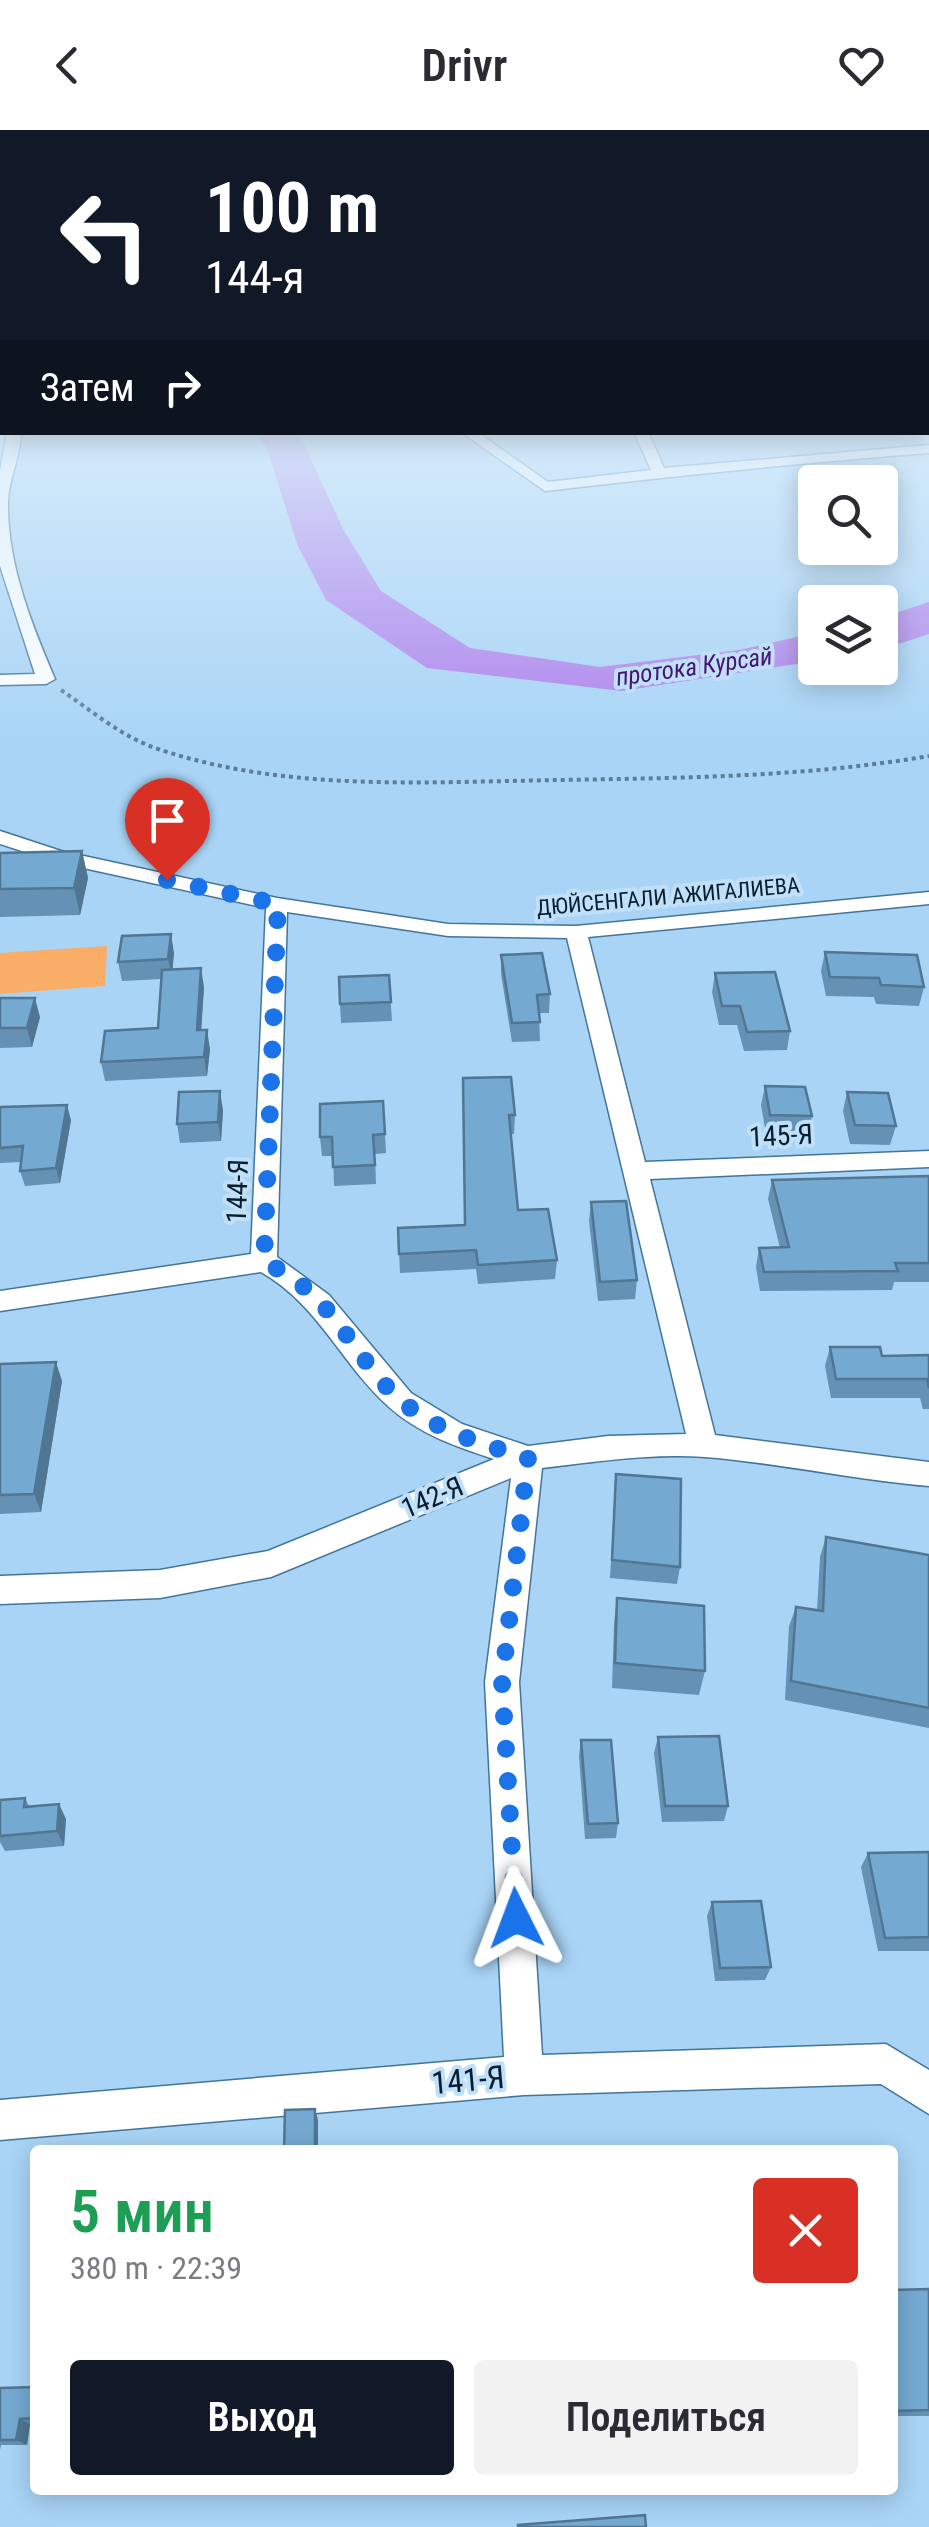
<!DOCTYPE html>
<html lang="ru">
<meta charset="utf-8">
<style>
:root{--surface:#fff;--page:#f2f2f3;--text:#2b2b33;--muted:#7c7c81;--accent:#111827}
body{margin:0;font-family:"Roboto Condensed",sans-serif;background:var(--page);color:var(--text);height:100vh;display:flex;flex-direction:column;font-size:38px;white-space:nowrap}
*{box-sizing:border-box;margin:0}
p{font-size:32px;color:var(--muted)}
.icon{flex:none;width:55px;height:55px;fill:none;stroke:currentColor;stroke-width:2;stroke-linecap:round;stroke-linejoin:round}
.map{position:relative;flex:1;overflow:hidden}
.drawer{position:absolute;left:30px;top:2015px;width:868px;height:350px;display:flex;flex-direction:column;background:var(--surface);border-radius:10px;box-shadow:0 5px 25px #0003}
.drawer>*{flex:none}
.hud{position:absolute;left:0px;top:0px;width:930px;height:305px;box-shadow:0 5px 25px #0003;background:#111827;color:#fff;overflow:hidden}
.controls{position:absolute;left:798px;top:335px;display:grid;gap:20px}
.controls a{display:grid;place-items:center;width:100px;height:100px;border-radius:10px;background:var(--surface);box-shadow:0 5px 25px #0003;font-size:50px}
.pin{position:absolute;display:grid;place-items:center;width:85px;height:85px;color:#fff;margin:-102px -42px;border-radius:50% 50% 50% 0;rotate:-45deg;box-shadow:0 0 10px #0007}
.pin .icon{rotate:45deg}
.me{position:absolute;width:110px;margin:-55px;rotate:357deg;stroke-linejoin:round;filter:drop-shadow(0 0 8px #0008)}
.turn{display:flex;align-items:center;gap:35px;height:210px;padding:0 40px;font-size:45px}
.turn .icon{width:130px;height:130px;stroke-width:2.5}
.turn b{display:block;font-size:70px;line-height:85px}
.then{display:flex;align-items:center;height:95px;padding:0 40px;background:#0003;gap:20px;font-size:38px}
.round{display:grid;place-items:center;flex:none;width:105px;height:105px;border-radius:10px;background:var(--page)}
.headline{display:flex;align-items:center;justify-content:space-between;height:170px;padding:0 40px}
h1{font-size:60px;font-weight:600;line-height:75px;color:#1e9e55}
.primary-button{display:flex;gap:20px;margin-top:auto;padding:20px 40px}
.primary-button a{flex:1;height:115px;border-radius:10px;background:var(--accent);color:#fff;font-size:40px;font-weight:600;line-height:115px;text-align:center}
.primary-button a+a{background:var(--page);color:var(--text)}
header{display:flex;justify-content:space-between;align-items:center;height:130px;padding:0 40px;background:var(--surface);font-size:45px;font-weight:600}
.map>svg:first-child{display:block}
.green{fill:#f9ad67}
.water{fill:#ae80eb}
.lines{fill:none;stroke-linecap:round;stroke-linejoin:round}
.minor-casing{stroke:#42759b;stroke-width:3}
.path{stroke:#5c7d97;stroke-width:4;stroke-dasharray:4 4;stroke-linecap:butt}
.minor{fill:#fff;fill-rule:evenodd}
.wall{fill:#6491b4}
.shaded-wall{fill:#517692}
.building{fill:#74a9d1;stroke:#517692;stroke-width:2.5}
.route{stroke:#1a73e8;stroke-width:18;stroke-dasharray:0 32.4}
.labels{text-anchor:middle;stroke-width:8;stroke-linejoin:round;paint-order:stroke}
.far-street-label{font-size:22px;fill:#081e2e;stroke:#c0e0f9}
.far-water-label{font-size:25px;font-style:italic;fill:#461373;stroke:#c0e0f9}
.street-label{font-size:28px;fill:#081e2e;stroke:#c0e0f9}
.near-street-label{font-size:32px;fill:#081e2e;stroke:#c0e0f9}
</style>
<header><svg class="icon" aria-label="back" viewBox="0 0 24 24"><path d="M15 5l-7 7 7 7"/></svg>Drivr<svg class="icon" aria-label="heart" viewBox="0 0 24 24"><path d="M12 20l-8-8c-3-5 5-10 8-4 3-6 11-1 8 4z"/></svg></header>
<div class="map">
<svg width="929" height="2397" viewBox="0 0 929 2397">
<rect width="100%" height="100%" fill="#a9d4f6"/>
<path class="green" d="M107,816l-2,40 -105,8v-41z"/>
<g class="water">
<path d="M255,303h44l44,96 38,62 89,57 130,19 139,-17 76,-17v28l-194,30 -194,-23 -101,-68 -29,-56 -30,-96z"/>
<path d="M929,472v32l-49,16v-32z"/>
</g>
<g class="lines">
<g class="minor-casing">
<g id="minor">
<path d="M7,302h14c0,24 -12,45 -13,69 -1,62 23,122 47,178l-9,5 -46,1v-10l35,-1 -35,-108v-96z"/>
<path d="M461,302h16l71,50 103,-12 -17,-38h14l16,36 265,-23v8c-130,10 -256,23 -384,38z"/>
<path d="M0,701l61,20 216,47 171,26 128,2 353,-34v12l-341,33 57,225 284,-11v16l-279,12 65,256 214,27v24c-75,-6 -149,-23 -224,-29 -54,-4 -110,5 -163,11l-23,214 23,373 344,-11 43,26v44l-48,-30 -357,11 -524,45v-40l504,-43 -19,-375 26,-204 -240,99 -111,21 -160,6v-28l160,-6 108,-19 226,-92c-37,-12 -75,-25 -105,-52 -48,-43 -70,-102 -128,-135l-261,39v-20l251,-37 15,-346 -210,-46 -56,-18zM287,782l161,24 119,2 119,496 -78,2 -80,10 -66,-22 -51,-31 -82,-98 -52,-38z"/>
</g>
</g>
<path class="path" d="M61,560c31,21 61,47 97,59 128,43 267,33 400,31 125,-2 248,-3 371,-24"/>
<use href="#minor" class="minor"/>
</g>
<g class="wall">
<path d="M82,721l6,27 -8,37 -80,2v-64z"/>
<path d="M825,822l99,35 -5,19 -43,-2 -2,-7 -48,-1 -5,-25z"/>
<path d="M174,823l-2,16 32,18 -3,43 9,19 -3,27 -102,5 -4,-19 57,-34 4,-49 -40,2 -4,-19z"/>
<path d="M501,825l49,39 -1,19h-10l1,28 -28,1 -11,-68z"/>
<path d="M715,843l75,58 -3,19 -43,1 -7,-26h-18l-7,-33z"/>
<path d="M389,845l3,46 -51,2 -1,-19z"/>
<path d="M0,868l40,19 -8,30 -32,1z"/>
<path d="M463,948l52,37 -1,19h-3l7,76 39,50 -2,19 -77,5 -2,-15 -76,4 -2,-45 67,-3z"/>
<path d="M765,956l47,30 -4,19 -42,-1 -5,-29z"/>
<path d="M847,962l49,34 -6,19 -40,-1 -7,-33z"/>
<path d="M383,971l3,52 -11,1 1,30 -42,2 -1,-30h-11l-2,-19z"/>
<path d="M0,977l71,13 -11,63 -35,3 -5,-15 1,-9 -21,1z"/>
<path d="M223,980l-2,31 -41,2 -3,-19z"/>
<path d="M929,1046v106h-35l-2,8 -132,1 -4,-24 3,-19h21l-12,-49 4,-19z"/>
<path d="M591,1072l46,78 -2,19 -37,2 -9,-80z"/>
<path d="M830,1217l52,9 47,-1v54h-6l-3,-11h-89l-6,-32z"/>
<path d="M0,1234l62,17 -21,131 -41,2z"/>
<path d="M616,1344l64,93 -3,17 -67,-6z"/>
<path d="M826,1407l103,18v173l-144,-28 4,-74 7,-19 21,3 3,-53z"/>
<path d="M617,1468l88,73 -6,24 -87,-7 2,-65z"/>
<path d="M658,1607l70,69 -4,15 -62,1 -8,-69z"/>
<path d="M581,1610l37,83 -2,15 -31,1 -6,-83z"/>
<path d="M25,1668l4,8 37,13 -2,27 -59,5 -5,-9v-42z"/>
<path d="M929,1722v99h-51l-17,-84 7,-14z"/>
<path d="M712,1772l59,65 -6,13 -50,1 -8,-65z"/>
<path d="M929,2159v127h-37v-126z"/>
<path d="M35,2257v37h-5l-3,21h-26l-1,5v-62z"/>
</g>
<g class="shaded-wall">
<path d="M82,721l6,27 -8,37 -6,-27z"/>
<path d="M171,804l3,19 -2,25 -4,-19z"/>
<path d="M201,838l3,19 -4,62 -3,-19z"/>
<path d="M35,868l5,19 -8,30 -5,-19z"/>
<path d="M207,900l3,19 -3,27 -3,-19z"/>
<path d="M220,961l3,19 -2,31 -3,-19z"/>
<path d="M67,975l4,15 -11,63 -4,-15z"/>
<path d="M56,1232l6,19 -21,131 -7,-18z"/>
<path d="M59,1674l7,15 -2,27 -7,-15z"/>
<path d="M315,1979l3,11v30h-3z"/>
<path d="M20,2289l10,5 -3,21 -11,-5z"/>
</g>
<g class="building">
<path d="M82,721l-8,37 -74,1v-36z"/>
<path d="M171,804l-3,25 -50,3 4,-26z"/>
<path d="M825,822l92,3 7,32 -43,-2 -2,-7 -49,-1z"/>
<path d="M542,823l8,41 -13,1 3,27 -28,1 -11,-68z"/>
<path d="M201,838l-4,62h10l-3,27 -103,5 4,-31 53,-3 4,-58z"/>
<path d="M775,842l15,59 -43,1 -7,-26h-18l-7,-33z"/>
<path d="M389,845l2,27 -51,2 -1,-27z"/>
<path d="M0,868h35l-8,30h-27z"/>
<path d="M511,947l4,38h-6l9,95 30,-1 9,51 -79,5 -2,-15 -77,4 -1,-26 67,-3 -2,-147z"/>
<path d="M765,956l40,1 7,29 -42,-1z"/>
<path d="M220,961l-2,31 -41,2 2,-32z"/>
<path d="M847,962l41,1 8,33 -41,-1z"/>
<path d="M383,971l2,33 -12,1 2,30 -42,2 -1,-30h-12v-33z"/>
<path d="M67,975l-11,63 -36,3 3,-25 -23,2v-41z"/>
<path d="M929,1046v87h-34l3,8 -134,1 -5,-24 30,-1 -17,-67z"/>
<path d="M626,1071l11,79 -37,2 -9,-80z"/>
<path d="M830,1217h50l2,9 47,-1v33l-2,-9h-91z"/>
<path d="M56,1232l-22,132 -34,1v-131z"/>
<path d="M616,1344l65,5 -1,88 -68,-7z"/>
<path d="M826,1407l103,18v153l-138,-27 5,-74 27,4z"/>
<path d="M617,1468l87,8 1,65 -90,-8z"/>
<path d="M719,1606l9,70h-63l-7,-69z"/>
<path d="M581,1610h30l7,83 -30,1z"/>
<path d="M25,1668l-1,9 35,-3 -2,27 -57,5v-36z"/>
<path d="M929,1722v85l-44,1 -17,-85z"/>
<path d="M761,1771l10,66 -51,1 -8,-66z"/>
<path d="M315,1979v41h-31l1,-40z"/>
<path d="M929,2159v121l-37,1v-121z"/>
<path d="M35,2257v31l-15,1 -4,21h-16v-52z"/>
<path d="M645,2385l1,12h-128v-2z"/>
</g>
<linearGradient id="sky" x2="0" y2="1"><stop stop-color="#919fe9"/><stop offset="0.45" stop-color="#d8ecfb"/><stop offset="1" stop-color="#d8ecfb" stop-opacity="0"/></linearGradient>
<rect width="929" height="616" fill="url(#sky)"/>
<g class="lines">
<path class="route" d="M167,750l111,24 -14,358c64,30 78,74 122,124 38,42 90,56 142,72l-26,224 14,236"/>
</g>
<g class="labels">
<g class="far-street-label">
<text transform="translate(668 766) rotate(-5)" y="8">ДЮЙСЕНГАЛИ АЖИГАЛИЕВА</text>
</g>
<g class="far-water-label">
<text transform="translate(694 536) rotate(-8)" y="9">протока Курсай</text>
</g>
<g class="street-label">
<text transform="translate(781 1005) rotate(-3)" y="10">145-Я</text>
<text transform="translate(237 1061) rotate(-88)" y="10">144-Я</text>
<text transform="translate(432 1367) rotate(-23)" y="10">142-Я</text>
</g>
<g class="near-street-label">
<text transform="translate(468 1950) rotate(-5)" y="11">141-Я</text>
</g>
</g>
</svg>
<div class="controls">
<a><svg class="icon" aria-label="search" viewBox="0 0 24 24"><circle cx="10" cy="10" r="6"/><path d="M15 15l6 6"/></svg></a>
<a><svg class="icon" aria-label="layers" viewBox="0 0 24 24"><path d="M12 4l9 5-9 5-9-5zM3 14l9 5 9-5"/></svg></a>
</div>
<div class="pin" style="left:167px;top:750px;background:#d93025"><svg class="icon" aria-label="arrive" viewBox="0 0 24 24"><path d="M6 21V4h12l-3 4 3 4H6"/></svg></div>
<svg class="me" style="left:516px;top:1788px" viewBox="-20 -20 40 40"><path d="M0-17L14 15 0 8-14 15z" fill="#1a73e8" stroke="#fff" stroke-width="4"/></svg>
<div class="hud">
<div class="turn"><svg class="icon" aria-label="left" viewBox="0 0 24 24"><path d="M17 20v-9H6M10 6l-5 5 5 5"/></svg><div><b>100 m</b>144-я</div></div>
<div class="then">Затем<svg class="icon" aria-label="right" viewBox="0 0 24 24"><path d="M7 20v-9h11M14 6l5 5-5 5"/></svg></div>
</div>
<section class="drawer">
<div class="headline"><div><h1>5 мин</h1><p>380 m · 22:39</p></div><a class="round" style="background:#d93025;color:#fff"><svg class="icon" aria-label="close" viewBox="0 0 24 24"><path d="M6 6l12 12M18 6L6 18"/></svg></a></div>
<div class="primary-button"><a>Выход</a><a>Поделиться</a></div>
</section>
</div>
